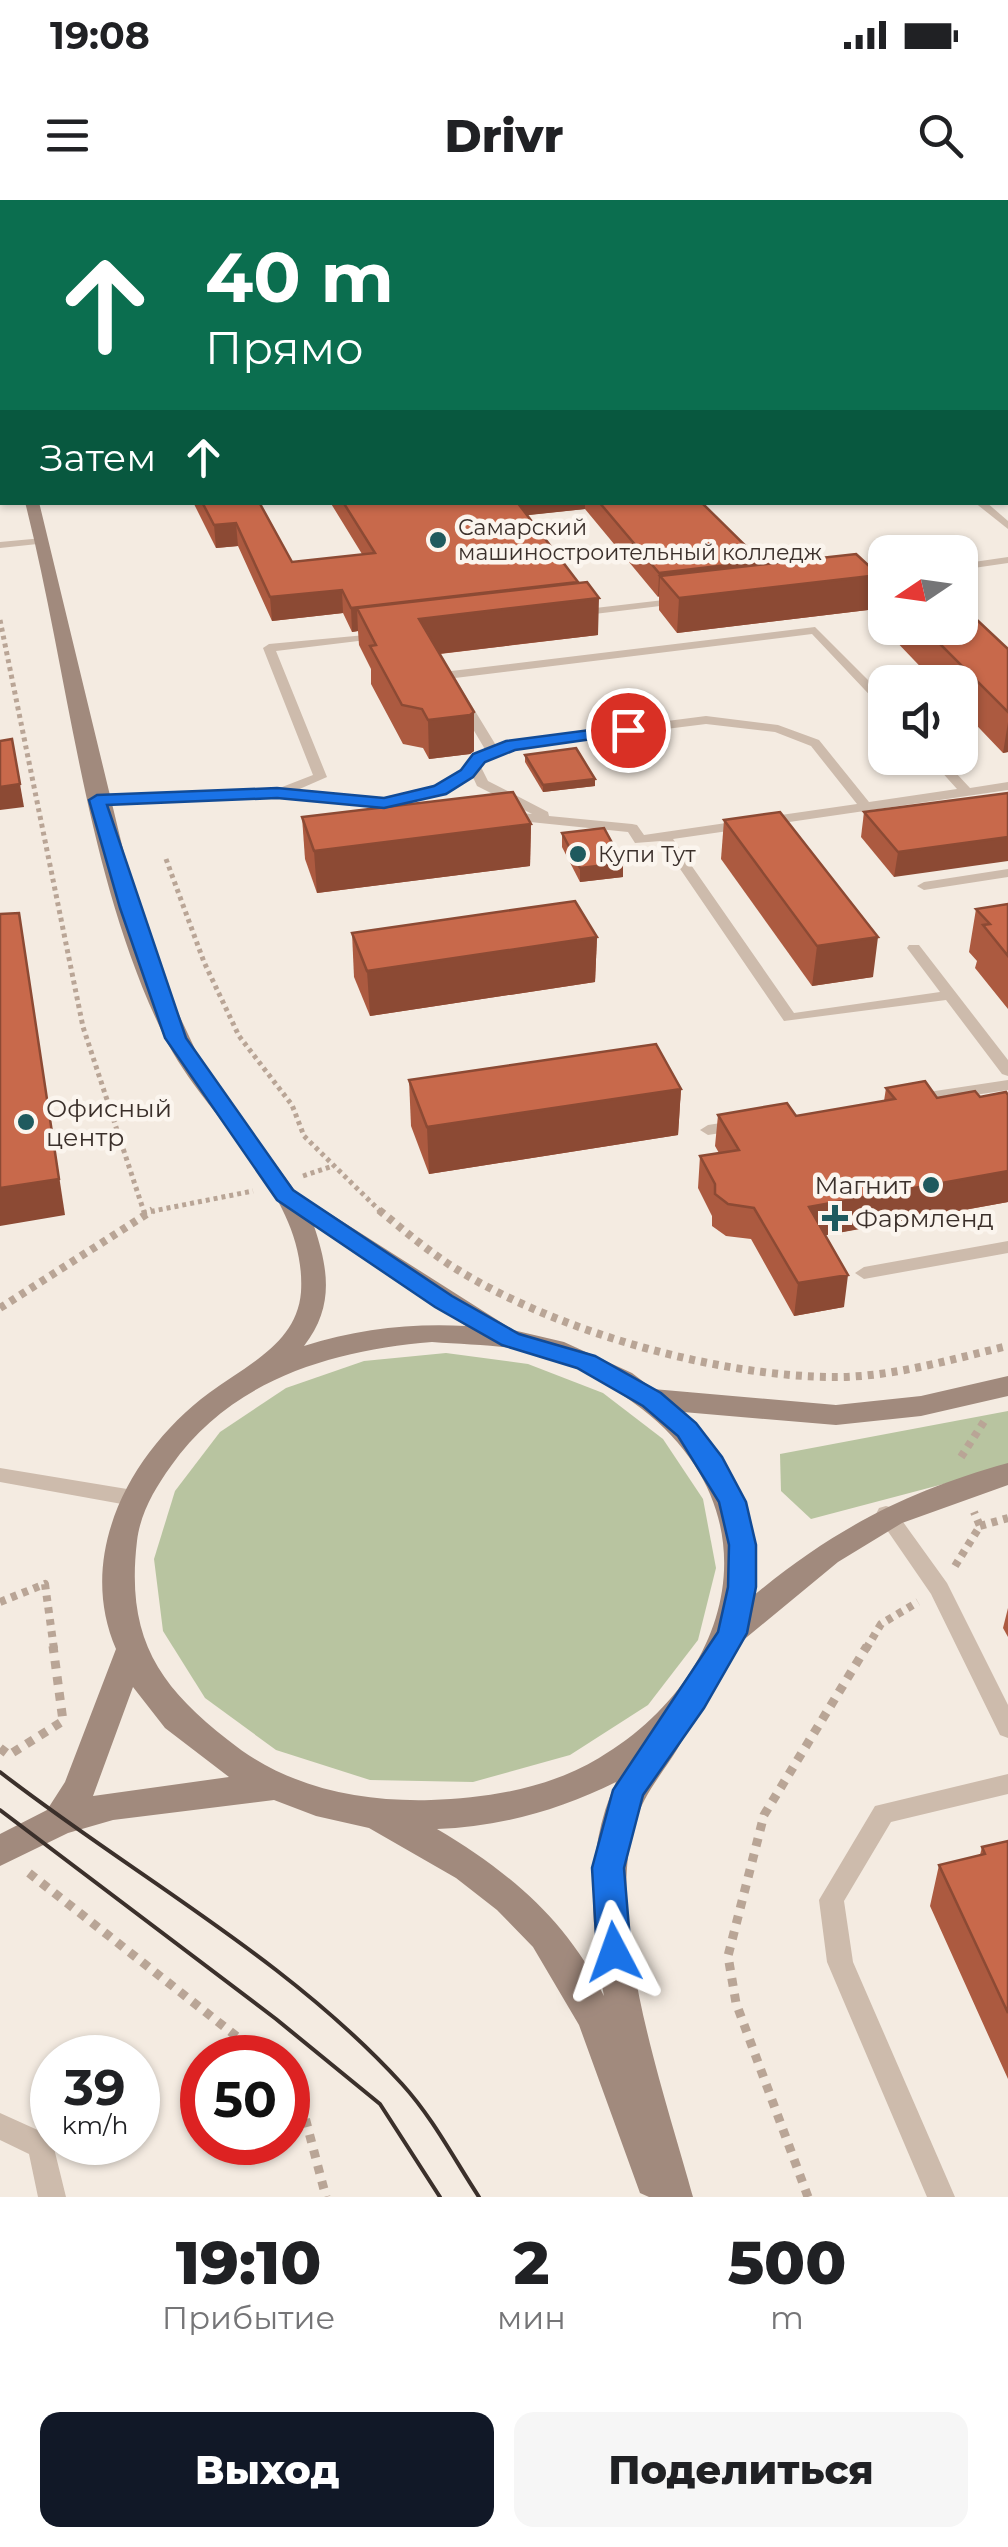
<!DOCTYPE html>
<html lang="ru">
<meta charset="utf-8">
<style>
:root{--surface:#fff;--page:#f6f6f6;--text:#202124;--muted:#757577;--accent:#111827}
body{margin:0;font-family:Montserrat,sans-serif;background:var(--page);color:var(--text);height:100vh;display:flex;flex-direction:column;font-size:38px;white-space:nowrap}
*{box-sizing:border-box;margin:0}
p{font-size:32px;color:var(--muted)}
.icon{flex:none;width:55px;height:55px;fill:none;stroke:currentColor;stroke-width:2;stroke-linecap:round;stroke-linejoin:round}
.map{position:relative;height:1997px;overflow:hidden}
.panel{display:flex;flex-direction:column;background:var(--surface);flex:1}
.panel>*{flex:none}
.hud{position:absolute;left:0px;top:0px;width:1010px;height:305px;box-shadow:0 2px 8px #0004;background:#0b6e4f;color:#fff;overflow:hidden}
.needle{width:65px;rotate:257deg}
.buttons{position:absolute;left:868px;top:335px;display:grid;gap:20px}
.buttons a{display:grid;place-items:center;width:110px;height:110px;border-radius:20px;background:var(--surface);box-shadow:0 2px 8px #0004;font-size:50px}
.speed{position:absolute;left:30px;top:1835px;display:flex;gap:20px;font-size:50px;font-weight:700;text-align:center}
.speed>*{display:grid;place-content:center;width:130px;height:130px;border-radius:50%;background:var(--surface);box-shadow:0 2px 8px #0004;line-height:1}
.speed small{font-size:25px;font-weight:400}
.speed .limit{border:15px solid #d22;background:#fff;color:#111}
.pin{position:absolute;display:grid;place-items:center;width:85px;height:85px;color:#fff;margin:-42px;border:5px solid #fff;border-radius:50%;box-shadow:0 2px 10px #0007}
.me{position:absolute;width:110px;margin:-55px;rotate:356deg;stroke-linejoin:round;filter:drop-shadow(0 0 8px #0008)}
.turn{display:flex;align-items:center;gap:35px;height:210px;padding:0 40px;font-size:45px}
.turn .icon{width:130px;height:130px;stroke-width:2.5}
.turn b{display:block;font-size:70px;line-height:85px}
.then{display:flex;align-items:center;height:95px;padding:0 40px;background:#0003;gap:20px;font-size:38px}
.eta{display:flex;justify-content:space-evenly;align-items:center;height:170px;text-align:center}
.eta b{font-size:60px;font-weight:800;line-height:70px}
.button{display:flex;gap:20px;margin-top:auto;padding:20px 40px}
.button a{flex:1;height:115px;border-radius:20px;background:var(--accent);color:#fff;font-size:40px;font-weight:800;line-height:115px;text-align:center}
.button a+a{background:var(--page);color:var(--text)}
.status{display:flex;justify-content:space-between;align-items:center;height:70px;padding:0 50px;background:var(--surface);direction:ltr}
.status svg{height:28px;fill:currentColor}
header{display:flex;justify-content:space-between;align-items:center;height:130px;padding:0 40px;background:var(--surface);font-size:45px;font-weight:800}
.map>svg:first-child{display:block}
.green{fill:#b8c4a0}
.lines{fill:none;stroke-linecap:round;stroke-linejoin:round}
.path-far2{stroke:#b9a596;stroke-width:5;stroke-dasharray:4 4;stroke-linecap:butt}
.path-far1{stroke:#b9a596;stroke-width:8;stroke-dasharray:6 6;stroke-linecap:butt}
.path{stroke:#b9a596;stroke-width:9;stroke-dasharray:8 8;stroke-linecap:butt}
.service{fill:#cdbbac;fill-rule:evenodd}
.minor{stroke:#cdbbac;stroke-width:25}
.tertiary{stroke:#cdbbac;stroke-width:25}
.secondary{fill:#a18a7d;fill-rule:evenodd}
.tram{stroke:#3b302b;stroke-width:4}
.wall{fill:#ac5a40}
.shaded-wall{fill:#8c4a34}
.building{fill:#c8694b;stroke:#8c4a34;stroke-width:2.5}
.route{fill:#1a73e8;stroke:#114b97;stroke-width:2.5}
.poi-dot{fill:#1f5a5e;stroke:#fbf5ee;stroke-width:4}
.labels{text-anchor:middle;stroke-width:9;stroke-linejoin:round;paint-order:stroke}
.far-poi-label{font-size:22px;fill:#3b302b;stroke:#fbf5ee;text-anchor:start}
.poi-label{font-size:25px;fill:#3b302b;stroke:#fbf5ee;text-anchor:start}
</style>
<div class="status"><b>19:08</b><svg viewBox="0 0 49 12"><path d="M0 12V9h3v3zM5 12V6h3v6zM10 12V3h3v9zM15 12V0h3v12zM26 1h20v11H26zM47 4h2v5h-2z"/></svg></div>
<header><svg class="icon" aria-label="menu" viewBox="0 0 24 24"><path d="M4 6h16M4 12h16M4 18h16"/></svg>Drivr<svg class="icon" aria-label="search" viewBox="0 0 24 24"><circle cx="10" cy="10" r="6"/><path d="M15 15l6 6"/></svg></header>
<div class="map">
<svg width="1008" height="1997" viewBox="0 0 1008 1997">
<rect width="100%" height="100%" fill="#f4ebe1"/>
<g class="green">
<path d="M446,1153l82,11 75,29 60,46 40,60 13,69 -18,72 -50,65 -78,50 -97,27 -103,-2 -94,-30 -71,-52 -42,-67 -9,-72 21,-68 45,-59 66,-44 78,-27z"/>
<path d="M1008,1211v56l-197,52 -30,-28 -1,-37z"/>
</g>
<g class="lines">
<g class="path-far2">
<path d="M0,420l83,407 61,185"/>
<path d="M166,659l38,103 35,74 53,69 12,31 78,77"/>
<path d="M303,976l27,-9"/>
<path d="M143,1013l110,-22"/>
</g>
<g class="path-far1">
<path d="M379,1010c26,21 51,43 79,60 100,62 261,107 378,107 58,0 116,-18 172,-31"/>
<path d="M0,1108l153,-98"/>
<path d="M961,1257l26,-40"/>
<path d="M980,1326l28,-8"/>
<path d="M955,1366l25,-40 -6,-14"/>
<path d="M0,1402l45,-18 9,65"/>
<path d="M866,1449l15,-25 37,-22"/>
</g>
<g class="path">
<path d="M0,1548l9,7 54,-34 -10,-75"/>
<path d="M29,1673l235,185"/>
<path d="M288,1876l8,7 30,114"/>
<path d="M808,1997l-72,-194 -8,-47 36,-141 103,-169"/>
</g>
<g class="service">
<path d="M980,0h28v1l-31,1z"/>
<rect x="0" y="39" width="2" height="13"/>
<path d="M974,302h12l22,19v8z"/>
<path d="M43,338l4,1v4l-47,5v-6z"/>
<path d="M1008,357v6l-48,7v-6z"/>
<path d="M681,398l4,1v4l-107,13 -6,-3 6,-3z"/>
<path d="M815,427l70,70v11l-4,-1 -69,-73 -357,44 42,69 15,-6 194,-25 72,9 41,15 50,62 88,-13 -28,-31h13l28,30 38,-6v8l-335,49 121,174 146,-21 -33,-44 2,-3h10l89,115v16l-6,-2 -56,-74 -162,21 -123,-180 -26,2 -7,-11 -128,-13 -2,-3 7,-4 27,2 -55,-28 -5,-11 -10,10 -50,17 17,2 2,3 -7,4 -147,-14 -180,7 -7,-4 7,-4 180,-7 36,-14 -50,-127 6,-4 118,-11 2,2 -6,3 -107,13 51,126 -32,14 103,9 1,-3c28,-9 61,-14 75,-42l12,-4 -45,-76 2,-3zM706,524l69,8 36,14 46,58 -213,31 -7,-10 -5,-1 -83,-8 -1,-4 -60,-31 -7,-14 3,-7 30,-12z"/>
<path d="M1008,669v8l-84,13 -7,-4 7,-4z"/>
<path d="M1008,880v10l-93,14 -8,-5 8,-5z"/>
<path d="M740,920l6,1 2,4 -2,4 -38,6 -8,-5 8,-5z"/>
<path d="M1008,1041v12l-144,26 -9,-6 9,-6z"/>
<path d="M0,1268l133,22 7,3 3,5 -3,5 -7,3 -133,-24z"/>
<path d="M886,1306l7,2 54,75 61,122v33l-8,-3 -69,-141 -55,-80 3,-6z"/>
<path d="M1008,1574v20l-117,28 -47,79 9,61 102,235h-28l-100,-235 -8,-62 56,-94z"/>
<path d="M0,1913l51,23 15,61h-28l-9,-43 -29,-14z"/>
</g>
<path class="minor" d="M838,2l8,-2"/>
<path class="tertiary" d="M1008,165v-1"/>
<g class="secondary">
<path d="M0,185l2,1v16l-2,-1z"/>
<path d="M25,302h14l98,405 22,65 43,92 94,128 217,138 51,12 68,31 21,16 183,16 85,-9 87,-20v20l-87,20 -85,9 -153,-13c47,45 86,117 70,184 81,-67 154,-105 255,-133v22l-106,38 -64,39 -97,80 -36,64 -26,25 4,8c-17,32 -38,50 -49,87 -29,100 32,272 59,371h-44l-9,-4 -61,-168 -46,-78 -36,-37 -41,-32 -87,-50 -53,-12 -42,-16 -161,20 -45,13 -68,33v-32l47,-24 18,-28 51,-133c-41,-95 15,-198 93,-256 36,-27 88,-49 92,-101 6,-101 -97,-173 -137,-256 -80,-165 -94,-357 -139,-534zM314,1026l152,100c-55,-3 -109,3 -162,20 30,-39 25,-75 10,-120zM432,1142c35,3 73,2 108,12 36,11 72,32 102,55 134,104 93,269 -43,349 -50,30 -110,40 -168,42 -73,2 -145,-13 -203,-60 -72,-56 -102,-105 -91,-199 3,-27 18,-53 34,-75 60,-86 161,-116 261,-124zM133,1487l32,41 64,49 -136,19zM616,1582c-31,67 -26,143 -12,214 -37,-76 -96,-125 -167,-167 62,-2 123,-19 179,-47z"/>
</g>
<g class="tram">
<path d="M0,1572c134,104 287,186 402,312 31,34 52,75 77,113"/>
<path d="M0,1610l276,209 104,85 60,93"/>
</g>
</g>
<g class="wall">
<path d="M698,0h86l-1,2h-85z"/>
<path d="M193,302h66l33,60 70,-8 -32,-52h371l60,59v4l117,10h7v53h75l48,21v103l-5,1 -43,-45v-26h-25l-67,-70v-2l-191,23 -18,-23v-14l-1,1 -73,-88 -58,6 71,120 -158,19 34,58v39l-4,3 -41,5 -6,-11 -20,-4 -32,-60v-15l-12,-24 -1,-14 -6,1 -9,-19 -71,8 -34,-75 -22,2z"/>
<path d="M525,555l70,31 -52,6 -18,-30z"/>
<path d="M1008,593l-114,84 -33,-40 3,-25z"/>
<path d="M302,617l229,7 -1,42 -213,27 -12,-34z"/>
<path d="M724,620l149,157 -61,9 -91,-127z"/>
<path d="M562,633l61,30v14l-43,5 -18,-35z"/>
<path d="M1008,704v105l-33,-41 2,-7 -8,-9 7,-43z"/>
<path d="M352,733l245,4 -2,45 -225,34 -16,-39z"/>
<path d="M409,880l272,9 -3,46 -249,39 -18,-48z"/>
<path d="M886,888l122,114 -183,33 19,72 -50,9 -43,-77 -25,-3 -14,-10v-10l-14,-28 2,-32 19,-3 -4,-7 3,-31 78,1 88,-15z"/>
<path d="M1008,1408v29l-5,-9z"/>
<path d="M1008,1641v238l-78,-173 9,-41 41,-10 2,-8z"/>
</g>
<g class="shaded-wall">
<path d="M511,302h74v7l-74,8z"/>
<path d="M236,323l2,23 -22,2 -2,-23z"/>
<path d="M761,361l-2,24 -99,-9 -1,20 -1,1 1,-24z"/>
<path d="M872,376l-4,34 -191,23 2,-35z"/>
<path d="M342,390l1,23 -71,8 -2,-24z"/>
<path d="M599,398l-1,37 -178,21 -63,-48 1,23 -6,1 -1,-24z"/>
<path d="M474,512v39l-4,3 -41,5 -1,-39z"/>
<path d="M1008,522v30l-5,1z"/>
<path d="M595,579v7l-52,6v-7z"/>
<path d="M20,584l4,23 -24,3v-23z"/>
<path d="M531,624l-1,42 -213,27 -3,-42z"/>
<path d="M1008,637v24l-114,16 4,-25z"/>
<path d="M623,663v14l-43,5v-14z"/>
<path d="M597,737l-2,45 -225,34 -3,-45z"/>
<path d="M878,737l-5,40 -61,9 5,-40z"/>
<path d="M24,746l41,269 -65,11v-38z"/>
<path d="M681,889l-3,46 -249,39 -2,-47z"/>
<path d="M1008,971v31l-203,37 4,-32z"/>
<path d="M848,1075l-4,32 -50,9 4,-33z"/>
</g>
<g class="building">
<path d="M45,0h630l-1,2h-632z"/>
<path d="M734,0h44v2h-40z"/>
<path d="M202,302h57l33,60 83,-9 -32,-51h174l61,80 -227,26 -9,-18 -72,7 -34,-74 -22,2z"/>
<path d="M599,302h102l60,59 -102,12z"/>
<path d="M856,354l23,21 -200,23 -19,-22z"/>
<path d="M885,375v14l-13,-13z"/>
<path d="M587,382l12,16 -180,21 55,93 -4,3 -42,5 -6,-11 -20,-4 -32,-59 6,-1 -19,-37z"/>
<path d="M960,404l48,45v63l-84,-84h36z"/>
<path d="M12,539l8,45 -20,3v-46z"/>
<path d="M576,548l19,31 -52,6 -18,-30z"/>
<path d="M513,592l18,32 -217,27 -12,-34z"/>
<path d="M1008,593v44l-110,15 -34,-40z"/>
<path d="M780,612l98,125 -61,9 -93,-126z"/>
<path d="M604,628l19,35 -43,5 -18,-35z"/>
<path d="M575,701l22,36 -230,34 -15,-38z"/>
<path d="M1008,704v52l-25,-31 7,-1 -14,-15z"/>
<path d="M19,713l40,266 -59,9v-274z"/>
<path d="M656,844l25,45 -254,38 -18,-47z"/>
<path d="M925,881l12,17 38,-7 5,6 26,-5 2,3v76l-199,36 39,68 -50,8 -44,-75 -26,-4 -13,-10v-10l-15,-28 39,-6 -21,-35 69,-12 9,13 99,-17 -9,-11z"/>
<path d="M1008,1641v172l-69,-148 46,-11 -3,-7z"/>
</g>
<path class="route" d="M628,525l9,5 -3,3 -119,17 -30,12 -12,15 -27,17 -62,14 -107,-10 -170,7 79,233 107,152 159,106 67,38 76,22 66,37 35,30 26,34 24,45 10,43v42l-9,46 -43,75 -61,87 -19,73 7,84 -5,10 -12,5 -12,-5 -5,-10 -5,-84 21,-78 105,-158 10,-45 1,-42 -10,-43 -41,-66 -35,-30 -66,-38 -75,-23 -67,-38 -158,-107 -112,-162 -45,-130 -31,-108 8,-5 180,-7 107,10 50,-12 27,-16 12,-16 33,-13z"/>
<g class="poi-dot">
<circle cx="438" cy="340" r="10"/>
<circle cx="578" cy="654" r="10"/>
<circle cx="26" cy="922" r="10"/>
<circle cx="931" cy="985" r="10"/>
<path d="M830 1003h10v10h10v10h-10v10h-10v-10h-10v-10h10z"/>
</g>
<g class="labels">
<g class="far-poi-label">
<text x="458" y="335">Самарский<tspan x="458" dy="25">машиностроительный колледж</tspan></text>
<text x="598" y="662">Купи Тут</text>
</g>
<g class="poi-label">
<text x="46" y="917">Офисный<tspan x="46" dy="29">центр</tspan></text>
<text x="911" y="994" text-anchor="end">Магнит</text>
<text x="855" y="1027">Фармленд</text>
</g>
</g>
</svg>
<div class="buttons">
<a><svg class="needle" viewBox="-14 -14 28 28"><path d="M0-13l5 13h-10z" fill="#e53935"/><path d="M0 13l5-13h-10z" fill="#757577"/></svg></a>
<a><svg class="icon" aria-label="sound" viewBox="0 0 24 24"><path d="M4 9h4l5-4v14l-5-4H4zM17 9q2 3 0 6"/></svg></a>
</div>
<div class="speed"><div>39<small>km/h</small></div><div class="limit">50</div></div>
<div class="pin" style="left:628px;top:530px;background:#d93025"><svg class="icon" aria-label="arrive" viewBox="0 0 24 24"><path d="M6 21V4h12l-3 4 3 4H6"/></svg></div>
<svg class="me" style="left:614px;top:1752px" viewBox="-20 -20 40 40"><path d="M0-17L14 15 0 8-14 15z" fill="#1a73e8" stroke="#fff" stroke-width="4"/></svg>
<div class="hud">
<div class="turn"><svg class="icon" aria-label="ahead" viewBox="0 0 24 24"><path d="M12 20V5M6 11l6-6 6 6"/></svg><div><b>40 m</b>Прямо</div></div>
<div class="then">Затем<svg class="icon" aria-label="ahead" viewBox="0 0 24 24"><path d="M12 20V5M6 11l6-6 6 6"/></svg></div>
</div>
</div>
<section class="panel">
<div class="eta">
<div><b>19:10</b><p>Прибытие</p></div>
<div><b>2</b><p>мин</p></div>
<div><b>500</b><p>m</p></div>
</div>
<div class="button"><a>Выход</a><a>Поделиться</a></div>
</section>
